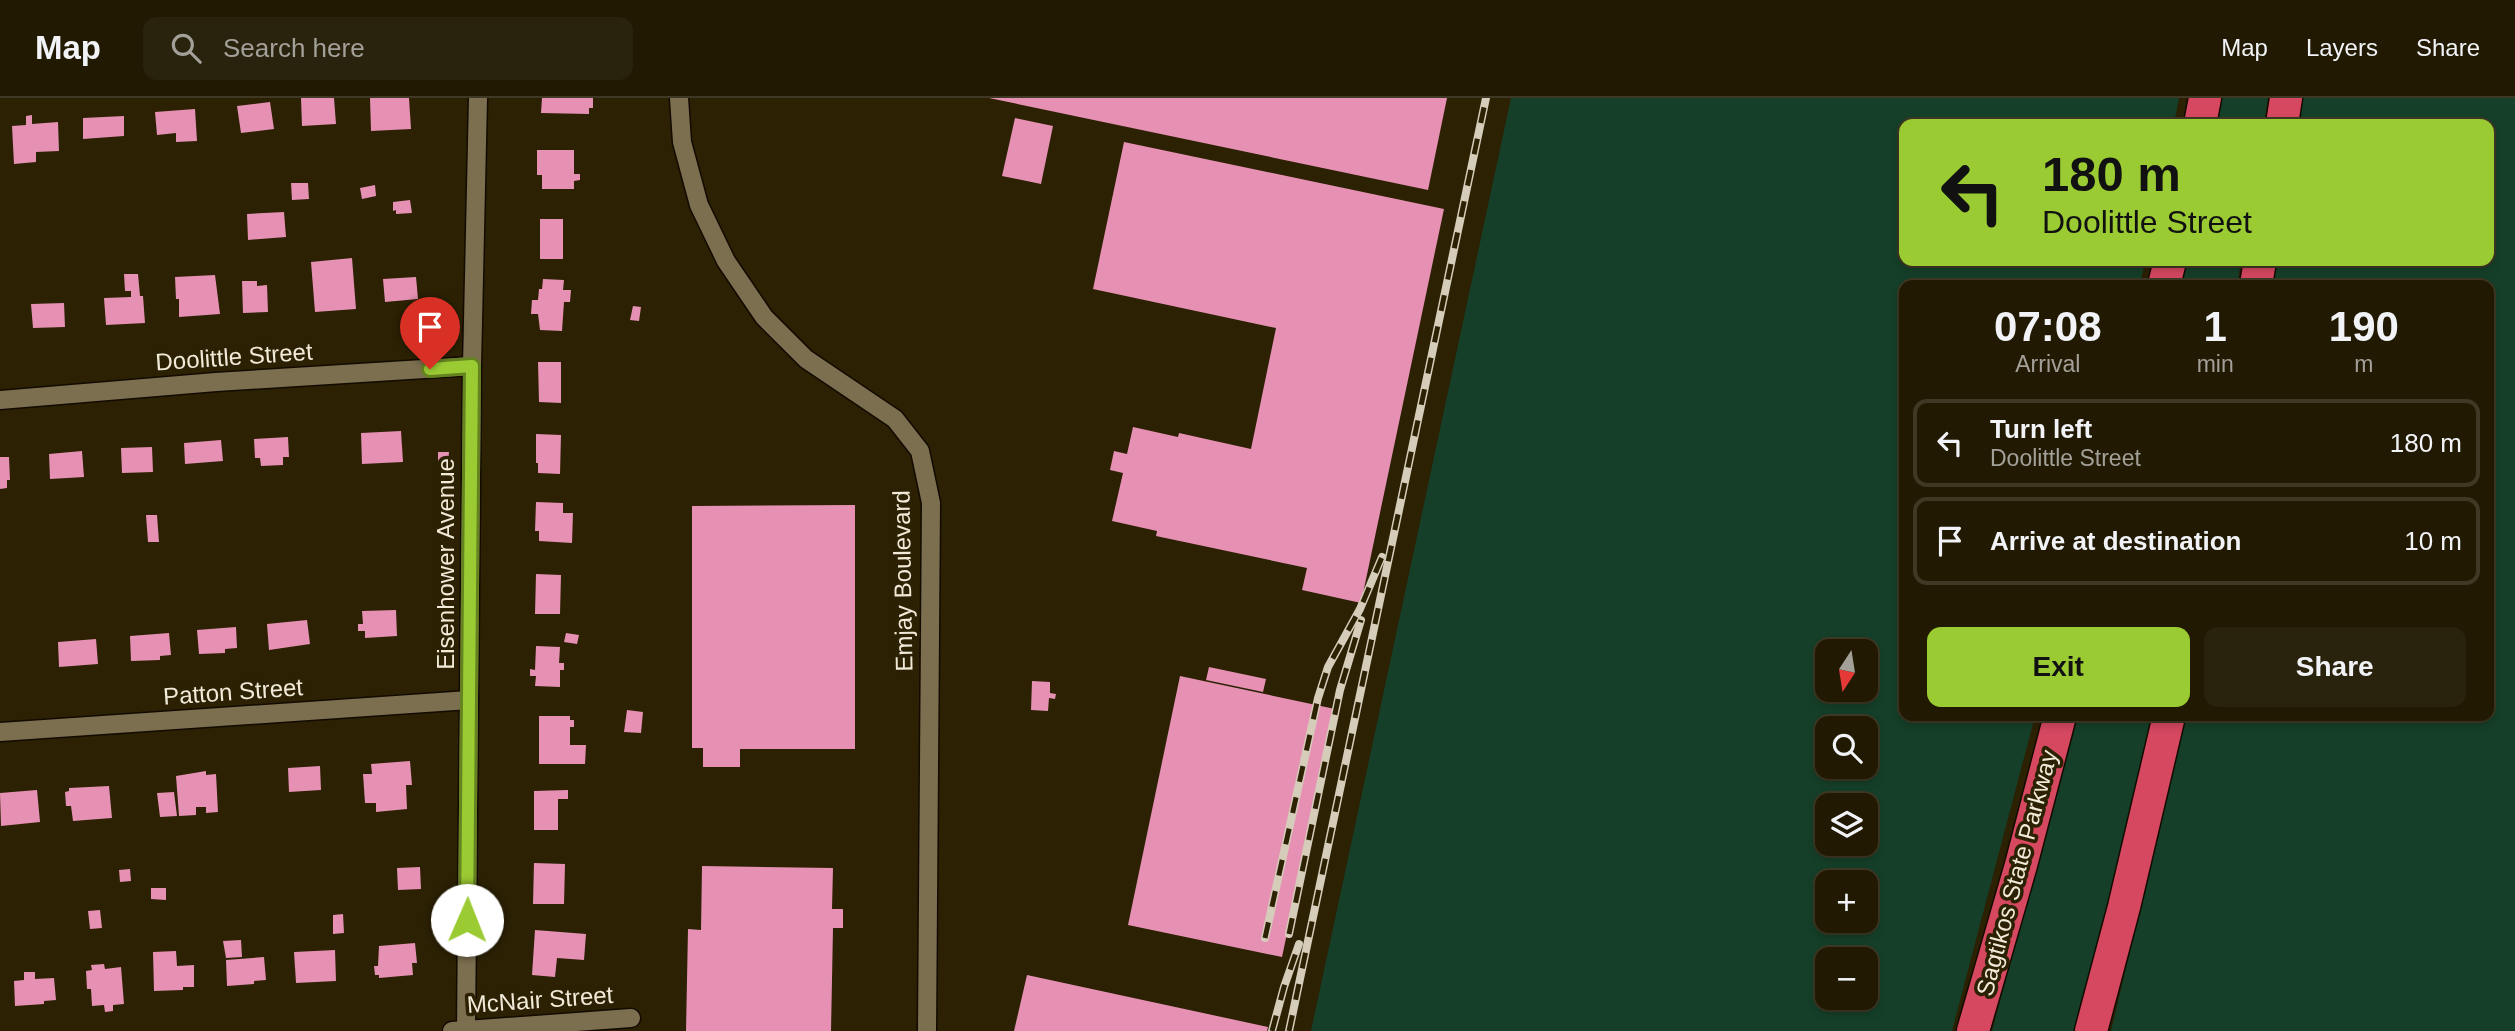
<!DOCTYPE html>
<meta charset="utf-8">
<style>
:root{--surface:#211902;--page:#29220c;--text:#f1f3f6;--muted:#a2a099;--line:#3e3824;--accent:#9bcb33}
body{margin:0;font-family:Arial,sans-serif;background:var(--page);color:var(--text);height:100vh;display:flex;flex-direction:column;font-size:26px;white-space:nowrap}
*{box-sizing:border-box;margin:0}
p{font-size:23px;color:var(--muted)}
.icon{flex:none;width:38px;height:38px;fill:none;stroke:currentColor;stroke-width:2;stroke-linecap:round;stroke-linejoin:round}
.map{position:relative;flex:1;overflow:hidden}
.side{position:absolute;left:1899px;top:182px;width:595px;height:441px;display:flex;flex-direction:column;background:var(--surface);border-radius:14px;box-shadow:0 4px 10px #0003,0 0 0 2px var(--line)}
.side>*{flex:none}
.guide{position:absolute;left:1899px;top:21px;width:595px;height:147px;border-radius:14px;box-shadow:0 4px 10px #0003,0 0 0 2px var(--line);background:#9bcb33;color:#111;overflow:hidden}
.needle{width:46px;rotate:192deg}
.buttons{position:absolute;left:1815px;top:541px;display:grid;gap:14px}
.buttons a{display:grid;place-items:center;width:63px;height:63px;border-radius:14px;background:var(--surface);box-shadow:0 4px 10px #0003,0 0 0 2px var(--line);font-size:35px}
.pin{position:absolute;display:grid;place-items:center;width:60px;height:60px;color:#fff;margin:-72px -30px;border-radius:50% 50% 50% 0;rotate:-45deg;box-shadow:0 0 7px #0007}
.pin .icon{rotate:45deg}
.me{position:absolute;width:77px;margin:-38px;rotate:1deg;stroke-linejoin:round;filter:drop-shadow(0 0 5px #0008)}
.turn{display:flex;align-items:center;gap:24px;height:147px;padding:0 28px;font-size:32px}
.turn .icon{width:91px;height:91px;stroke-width:2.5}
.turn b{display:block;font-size:49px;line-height:60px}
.eta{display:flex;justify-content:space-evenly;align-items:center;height:119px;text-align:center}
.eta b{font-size:42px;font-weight:800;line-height:49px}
.cta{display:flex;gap:14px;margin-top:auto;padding:14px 28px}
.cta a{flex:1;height:80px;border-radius:14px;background:var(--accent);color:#111;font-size:28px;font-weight:800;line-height:80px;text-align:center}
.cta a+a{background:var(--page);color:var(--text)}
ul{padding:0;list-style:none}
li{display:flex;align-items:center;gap:21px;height:88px;margin:0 14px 10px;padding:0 14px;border:4px solid var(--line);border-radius:14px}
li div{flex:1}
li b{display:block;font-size:26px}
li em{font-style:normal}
header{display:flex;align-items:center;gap:42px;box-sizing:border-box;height:98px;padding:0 35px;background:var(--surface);border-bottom:2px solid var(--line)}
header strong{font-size:33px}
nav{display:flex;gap:38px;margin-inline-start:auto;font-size:24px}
.search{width:490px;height:63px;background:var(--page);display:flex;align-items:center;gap:18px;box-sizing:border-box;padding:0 24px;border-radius:14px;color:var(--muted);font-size:26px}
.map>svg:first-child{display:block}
.green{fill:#153f28;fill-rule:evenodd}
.building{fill:#e691b4}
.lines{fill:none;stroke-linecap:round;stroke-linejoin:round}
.street-casing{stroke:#130b00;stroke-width:21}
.highway-casing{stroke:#130b00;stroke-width:35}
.street{stroke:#7c6f50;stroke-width:18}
.highway{stroke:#d54860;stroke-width:32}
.rail-casing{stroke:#d5cdb9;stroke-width:8}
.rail{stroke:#2c2103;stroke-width:5;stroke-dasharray:16;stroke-linecap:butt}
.route-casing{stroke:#658421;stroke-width:18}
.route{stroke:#9bcb33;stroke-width:12}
.labels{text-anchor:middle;stroke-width:7;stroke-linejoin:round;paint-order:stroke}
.street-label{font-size:24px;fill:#f1ead8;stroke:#2c2103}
</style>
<header>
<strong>Map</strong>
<div class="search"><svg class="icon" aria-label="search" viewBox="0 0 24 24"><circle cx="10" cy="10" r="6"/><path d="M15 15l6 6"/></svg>Search here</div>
<nav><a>Map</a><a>Layers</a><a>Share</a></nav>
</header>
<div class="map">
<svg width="2515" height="933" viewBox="0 0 2515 933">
<rect width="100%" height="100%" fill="#2c2103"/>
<g class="green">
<path d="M1511,0h668l-5,26h-270v137h241l-5,24h-236v431h131l-83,315h-641zM1827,553h39v39h-39zM1827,630h39v38h-39zM1827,707h39v39h-39zM1827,784h39v38h-39zM1827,861h39v39h-39z"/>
<path d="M2221,0h47l-4,26h-48z"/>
<path d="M2303,0h212v933h-404l75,-315h302v-431h-217l4,-24h213v-137h-189z"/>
<path d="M2186,163h55l-4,24h-57z"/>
<path d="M2076,618h79l-73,315h-90z"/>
</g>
<g class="building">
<path d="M301,0h33l2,26 -34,2z"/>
<path d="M370,0h39l2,31 -40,2z"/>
<path d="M542,0h51v10h-4v6l-48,-1z"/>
<path d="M989,0h458l-19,92z"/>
<path d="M270,4l4,27 -33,4 -4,-27z"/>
<path d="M195,11l2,32 -21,1v-9l-19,2 -2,-23z"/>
<path d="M32,17v9l26,-2 1,29 -23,1v10l-22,2 -2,-38 14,-1v-9z"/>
<path d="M124,18v20l-41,3v-21z"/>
<path d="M1015,20l38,8 -12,58 -39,-8z"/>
<path d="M1124,44l320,67 -83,394 -59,-13 5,-22 -151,-32 1,-5 -45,-10 11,-48 -13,-3 4,-19 13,3 6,-27 45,10 1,-4 72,16 25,-121 -183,-39z"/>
<path d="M537,52h37v24h6v6l-6,1v8h-32v-14h-5z"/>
<path d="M291,85h17l1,16 -17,1z"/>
<path d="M375,87l1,11 -14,3 -2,-11z"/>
<path d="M410,102l2,13 -16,1v-4l-3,1v-9z"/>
<path d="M284,114l2,25 -38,3 -1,-26z"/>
<rect x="540" y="121" width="23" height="40"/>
<path d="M352,160l4,51 -41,3 -4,-50z"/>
<path d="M124,176h14l2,22h3l2,27 -39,2 -2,-27 27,-1v-6h-6z"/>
<path d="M215,177l5,39 -41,3v-18h-3l-1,-22z"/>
<path d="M416,179l2,22 -33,3 -2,-23z"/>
<path d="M543,181l21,1 -1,10h8l-1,12h-6l-2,29 -22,-1 -2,-16h-7l1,-14h6l1,-11h3z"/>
<path d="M242,183h15v5l10,-1 1,27 -25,1z"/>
<path d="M64,205l1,24 -32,1 -2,-24z"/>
<path d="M633,208l8,1 -2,14 -9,-1z"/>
<path d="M538,264h23v41l-22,-1z"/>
<path d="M401,333l2,31 -41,2 -1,-31z"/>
<path d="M536,336l25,1 -1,39 -22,-1v-10h-2z"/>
<path d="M288,339l1,20h-6v8l-22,1 -1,-8h-5l-1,-19z"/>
<path d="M221,342l2,21 -38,3 -1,-21z"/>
<path d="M152,349l1,25 -31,1 -1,-25z"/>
<path d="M82,353l2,26 -34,2 -1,-25z"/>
<path d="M438,354h11l-1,14h-10z"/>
<path d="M0,359h9l1,23h-3v8l-7,1z"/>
<path d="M536,404l27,1v10h10l-1,30 -33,-2v-10h-4z"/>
<path d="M855,407v244h-115v18h-37v-19h-11v-242z"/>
<path d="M146,417h11l2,27h-11z"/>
<path d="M536,476l25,1 -1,39h-25z"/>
<path d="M396,512l1,26 -32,2v-7h-7v-7h5l-1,-13z"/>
<path d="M307,522l3,24 -41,6 -2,-26z"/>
<path d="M236,529l1,21 -12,1v4l-26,1 -2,-24z"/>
<path d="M169,535l2,22 -11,1v4l-29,1 -1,-25z"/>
<path d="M566,535l13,2 -2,9 -13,-2z"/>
<path d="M96,541l2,25 -39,3 -1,-25z"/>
<path d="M536,548l24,1 -1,16h5v7h-4v17l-25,-1 1,-10h-6v-7l5,1z"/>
<path d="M1209,569l57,12 -3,13 -57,-12z"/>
<path d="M1180,578l155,33 -53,248 -154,-32z"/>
<path d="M1032,583l18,1v11l6,1 -1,5 -6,-1 -1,13 -17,-1z"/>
<path d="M627,612l16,2 -2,21 -17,-1z"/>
<path d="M539,618h31v4h4v7h-4v18h16l-1,19h-46z"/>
<path d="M410,663l2,24h-6l1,24 -31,3v-9h-11l-2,-29h9l-1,-10z"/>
<path d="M320,668l1,24 -32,2 -1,-24z"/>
<path d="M206,673v4l10,-1 2,38 -12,1v-6h-10v8l-17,1 -3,-40z"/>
<path d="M109,688l3,32 -39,3 -2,-15h-5l-1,-14 4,-1v-3z"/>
<path d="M37,692l3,32 -39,4 -1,-33z"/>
<path d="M568,692v9h-10v31h-24v-39z"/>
<path d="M174,694l3,24 -17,1 -3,-24z"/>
<path d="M534,765l31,1 -1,40h-31z"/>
<path d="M702,768l131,2 -1,41h11v19h-10l-2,103h-145l2,-102 13,1z"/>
<path d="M420,769l1,22 -23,1 -1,-22z"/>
<path d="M130,771l1,12 -11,1 -1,-12z"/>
<path d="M151,790h15v12l-15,-1z"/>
<path d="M100,812l2,18 -12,1 -2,-18z"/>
<path d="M343,816l1,19 -11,1v-19z"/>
<path d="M535,832l51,4 -2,26 -27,-2 -2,19 -23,-2z"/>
<path d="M241,842l1,17 -16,1 -3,-17z"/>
<path d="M415,845l2,20h-5l1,12 -34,3v-3h-4l-1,-9h4l1,-20z"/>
<path d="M335,852l1,31 -40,2 -2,-31z"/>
<path d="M176,853l1,15 17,-1v22h-11v3l-29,1 -1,-39z"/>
<path d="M264,859l2,23 -12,1v3l-27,2 -1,-26z"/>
<path d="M104,866l1,5 16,-2 3,37 -11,1v6l-8,1 -1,-7 -12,1 -1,-17h-4l-1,-18 6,-1 -1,-5z"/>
<path d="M24,874h11v7l19,-1 2,22 -12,1v3l-29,2 -1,-25 10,-1z"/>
<path d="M1027,877l241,52 -1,4h-253z"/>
</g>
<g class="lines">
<g class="street-casing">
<g id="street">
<path d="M679,0l3,44 17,63 27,56 38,56 42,42 89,60 25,32 11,52 -4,528"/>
<path d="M0,302l216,-18 256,-16"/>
<path d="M0,634l469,-32"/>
<path d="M452,933l179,-13"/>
<path d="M466,933l6,-665 6,-268"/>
</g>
</g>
<g class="highway-casing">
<g id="highway">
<path d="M2200,26l5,-26"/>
<path d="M2282,26l4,-26"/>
<path d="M2164,187l6,-24"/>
<path d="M2256,187l4,-24"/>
<path d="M1973,933l48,-166 39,-149"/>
<path d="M2091,933l33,-124 45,-191"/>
</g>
</g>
<use href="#street" class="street"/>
<use href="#highway" class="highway"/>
<g class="rail-casing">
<g id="rail">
<path d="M1289,836l51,-244 21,-70"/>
<path d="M1265,840l53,-240 10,-31 32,-58 22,-52"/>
<path d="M1272,933l12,-44 15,-43"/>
<path d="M1289,933l197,-933"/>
</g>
</g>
<use href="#rail" class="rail"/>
</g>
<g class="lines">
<g class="route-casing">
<path id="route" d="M430,271l42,-3 -5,554"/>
</g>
<use href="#route" class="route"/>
</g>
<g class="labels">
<g class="street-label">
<text transform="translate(234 259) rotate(-4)" y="8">Doolittle Street</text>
<text transform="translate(446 466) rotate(-90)" y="8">Eisenhower Avenue</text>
<text transform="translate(903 483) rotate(-91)" y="8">Emjay Boulevard</text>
<text transform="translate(233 594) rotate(-4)" y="8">Patton Street</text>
<text transform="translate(2017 775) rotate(-75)" y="8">Sagtikos State Parkway</text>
<text transform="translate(540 902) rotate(-4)" y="8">McNair Street</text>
</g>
</g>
</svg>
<div class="buttons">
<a><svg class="needle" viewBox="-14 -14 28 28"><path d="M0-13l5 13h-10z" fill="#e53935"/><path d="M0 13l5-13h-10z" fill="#a2a099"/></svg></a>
<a><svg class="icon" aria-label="search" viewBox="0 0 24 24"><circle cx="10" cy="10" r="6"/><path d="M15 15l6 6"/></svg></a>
<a><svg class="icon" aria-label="layers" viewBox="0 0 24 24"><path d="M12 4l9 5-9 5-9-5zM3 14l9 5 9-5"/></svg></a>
<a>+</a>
<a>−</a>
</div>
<div class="pin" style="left:430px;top:271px;background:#d93025"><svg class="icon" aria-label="arrive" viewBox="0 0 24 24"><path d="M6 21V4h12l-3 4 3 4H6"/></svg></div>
<svg class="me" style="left:467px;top:822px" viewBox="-20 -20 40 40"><circle r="19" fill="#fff"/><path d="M0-13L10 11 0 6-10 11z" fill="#9bcb33"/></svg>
<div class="guide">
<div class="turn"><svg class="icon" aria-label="left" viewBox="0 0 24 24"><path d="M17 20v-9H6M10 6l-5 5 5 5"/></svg><div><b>180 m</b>Doolittle Street</div></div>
</div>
<section class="side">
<div class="eta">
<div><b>07:08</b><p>Arrival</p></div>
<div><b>1</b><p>min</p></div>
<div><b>190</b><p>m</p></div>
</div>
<ul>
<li><svg class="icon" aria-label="left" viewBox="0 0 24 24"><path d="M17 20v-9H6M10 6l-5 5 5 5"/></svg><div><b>Turn left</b><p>Doolittle Street</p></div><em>180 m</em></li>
<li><svg class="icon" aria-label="arrive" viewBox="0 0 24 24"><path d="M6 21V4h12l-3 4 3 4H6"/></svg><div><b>Arrive at destination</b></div><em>10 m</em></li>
</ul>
<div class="cta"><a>Exit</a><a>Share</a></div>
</section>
</div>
